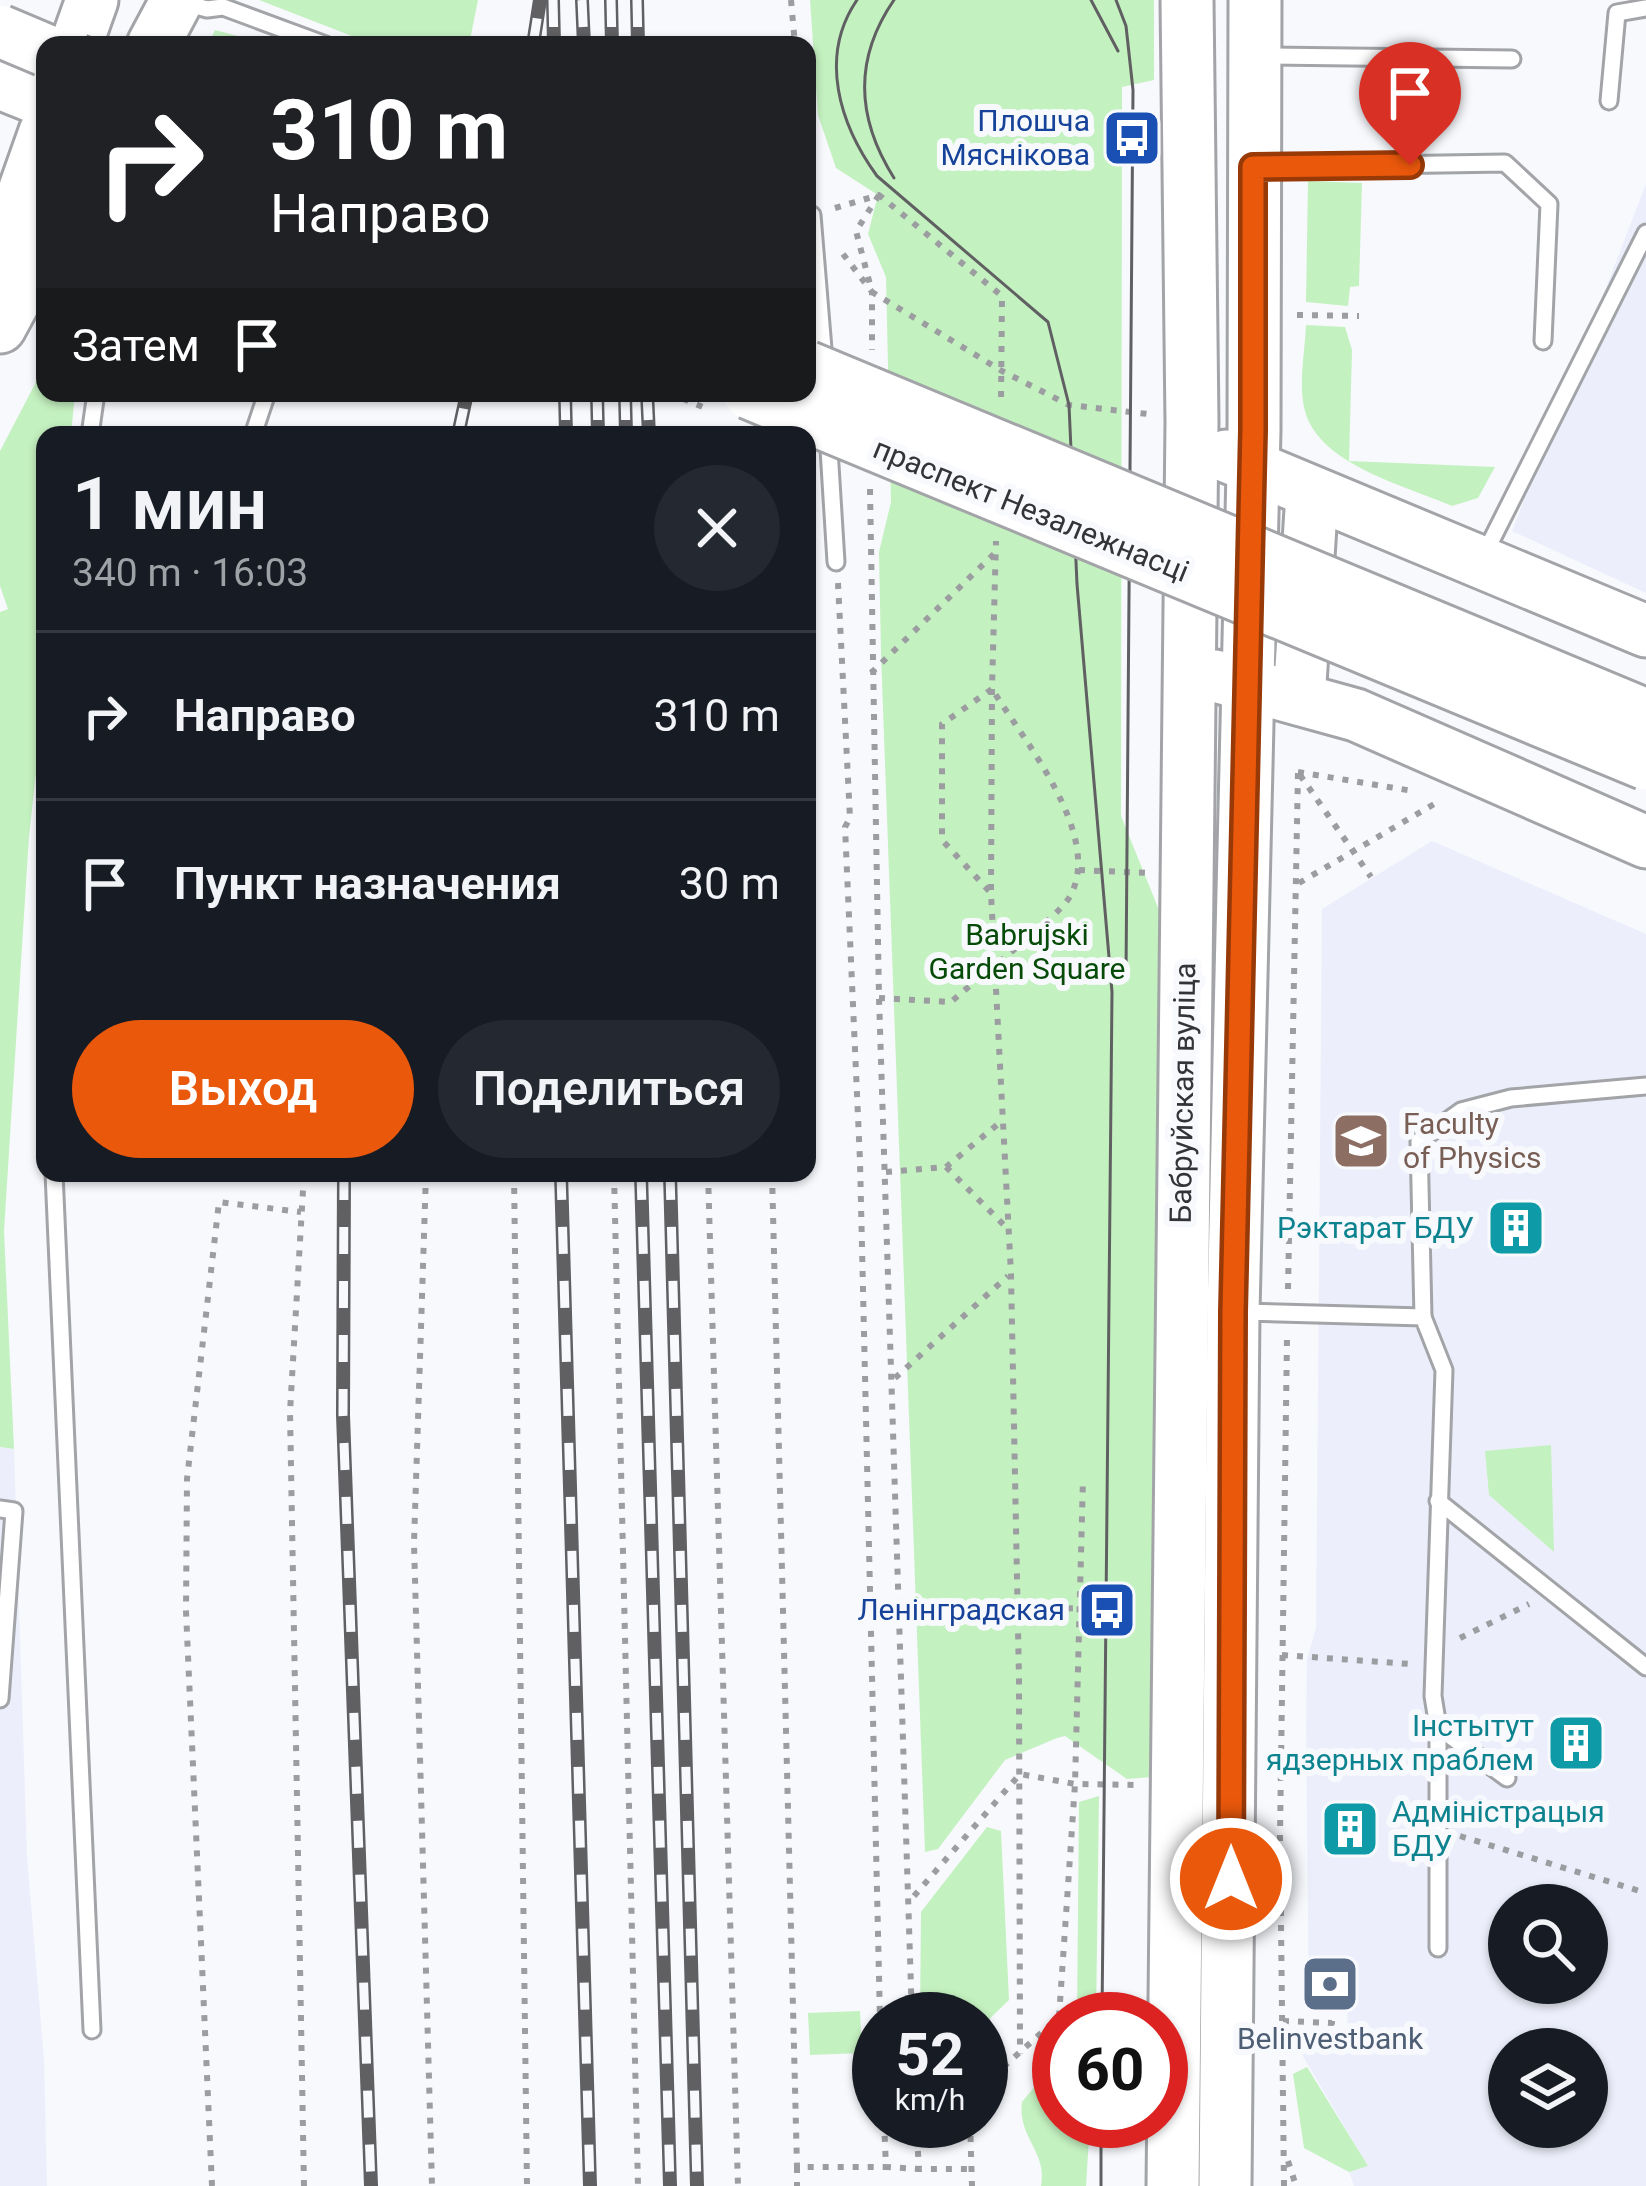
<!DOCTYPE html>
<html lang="ru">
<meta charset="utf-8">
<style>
:root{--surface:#171b24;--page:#242831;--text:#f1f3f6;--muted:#9ea1a6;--line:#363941;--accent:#ea580c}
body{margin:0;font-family:Roboto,sans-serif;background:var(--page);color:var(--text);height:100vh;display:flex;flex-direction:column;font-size:45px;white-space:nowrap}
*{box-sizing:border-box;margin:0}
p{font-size:39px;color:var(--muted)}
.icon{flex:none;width:66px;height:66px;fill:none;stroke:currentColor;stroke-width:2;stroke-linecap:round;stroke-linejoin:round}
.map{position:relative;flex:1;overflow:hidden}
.details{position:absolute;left:36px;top:426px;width:780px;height:756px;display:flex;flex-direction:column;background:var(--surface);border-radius:24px;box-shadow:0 3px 9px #0004}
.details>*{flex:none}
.guide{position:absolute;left:36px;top:36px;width:780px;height:366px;border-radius:24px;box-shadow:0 3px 9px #0004;background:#202124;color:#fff;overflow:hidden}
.buttons{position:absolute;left:1488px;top:1884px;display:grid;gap:24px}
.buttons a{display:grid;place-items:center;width:120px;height:120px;border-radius:50%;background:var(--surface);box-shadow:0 3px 9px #0004;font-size:60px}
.speed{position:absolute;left:852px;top:1992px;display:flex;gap:24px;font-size:60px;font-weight:700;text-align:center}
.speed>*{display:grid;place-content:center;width:156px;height:156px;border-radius:50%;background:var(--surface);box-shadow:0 3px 9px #0004;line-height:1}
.speed small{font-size:30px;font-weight:400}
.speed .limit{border:18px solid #d22;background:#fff;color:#111}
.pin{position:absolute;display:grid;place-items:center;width:102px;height:102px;color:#fff;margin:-123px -51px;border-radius:50% 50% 50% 0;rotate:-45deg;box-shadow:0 0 12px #0007}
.pin .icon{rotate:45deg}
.me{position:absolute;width:132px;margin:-66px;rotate:0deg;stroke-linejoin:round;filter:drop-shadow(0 0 9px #0008)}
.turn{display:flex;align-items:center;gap:42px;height:252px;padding:0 36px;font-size:54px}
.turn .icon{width:156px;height:156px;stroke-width:2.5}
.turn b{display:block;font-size:84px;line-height:102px}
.then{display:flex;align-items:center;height:114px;padding:0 36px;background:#0003;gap:24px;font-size:45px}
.round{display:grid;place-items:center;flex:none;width:126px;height:126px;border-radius:63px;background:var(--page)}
.overview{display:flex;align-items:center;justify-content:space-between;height:204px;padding:0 36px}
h1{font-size:72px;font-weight:600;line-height:90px}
.action{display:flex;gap:24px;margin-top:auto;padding:24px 36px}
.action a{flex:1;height:138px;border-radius:72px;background:var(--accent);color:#fff;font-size:48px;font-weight:600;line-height:138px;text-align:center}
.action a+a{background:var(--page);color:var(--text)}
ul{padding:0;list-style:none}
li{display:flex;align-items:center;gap:36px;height:168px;padding:0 36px;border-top:3px solid var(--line)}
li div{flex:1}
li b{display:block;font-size:45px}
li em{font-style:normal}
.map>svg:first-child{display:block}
.built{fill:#eceffb;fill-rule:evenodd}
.green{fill:#c4f1c0}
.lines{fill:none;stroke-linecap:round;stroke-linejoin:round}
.service-casing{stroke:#a3a4a8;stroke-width:21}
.primary-casing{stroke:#a3a4a8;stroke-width:57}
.path{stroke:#9c9da0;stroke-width:6;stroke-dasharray:6 9;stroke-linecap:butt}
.service{stroke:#fff;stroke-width:15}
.primary{stroke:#fff;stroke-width:51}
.tram{stroke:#606063;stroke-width:3}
.rail-casing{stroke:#606063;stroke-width:14}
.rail{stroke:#f7f9fd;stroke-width:9;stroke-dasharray:27;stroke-linecap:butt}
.primary-bridge-casing{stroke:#a3a4a8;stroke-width:57;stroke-linecap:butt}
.path-bridge{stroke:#9c9da0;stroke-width:6;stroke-dasharray:6 9;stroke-linecap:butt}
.primary-bridge{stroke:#fff;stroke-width:51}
.route-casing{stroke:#983908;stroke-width:30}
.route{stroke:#ea580c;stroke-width:21}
.labels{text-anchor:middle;stroke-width:12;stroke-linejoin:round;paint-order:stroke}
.transit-label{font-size:30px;fill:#164399;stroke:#f7f9fd;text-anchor:end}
.street-label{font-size:30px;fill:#343436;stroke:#f7f9fd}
.park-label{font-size:30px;fill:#074b08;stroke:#f7f9fd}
.education-label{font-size:30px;fill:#785e54;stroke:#f7f9fd;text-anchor:start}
.culture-label{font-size:30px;fill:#0d838f;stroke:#f7f9fd;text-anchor:end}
.service-label{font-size:30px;fill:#4e5e75;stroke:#f7f9fd}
</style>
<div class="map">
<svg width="1646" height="2186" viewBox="0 0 1646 2186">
<rect width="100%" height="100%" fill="#f7f9fd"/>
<g class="built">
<path d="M1646,184v409l-134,-62z"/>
<path d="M1432,841l214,93v1252h-292l-5,-14 18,-7 -66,-112v-22l47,-2 -1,-21h-38l-3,-282 1,-67 9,-31 6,-719zM1509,1905h78v78h-78zM1509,2049h78v78h-78z"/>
<path d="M0,1447l14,2 13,408 17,203 3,126h-47z"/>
</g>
<g class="green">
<path d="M259,0h219l-9,45h-94z"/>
<path d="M810,0h344v80l-32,7 -1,729 40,99 -9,862 -25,2 -62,-43 -8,2 -52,22 -67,89 -13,3 -44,-1198 -2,-102 12,-50 -5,-225 -18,-43 10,-39 -42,-27 -18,-53z"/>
<path d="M215,30l57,15h-64z"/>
<path d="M1308,181l54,2 -3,103 -9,1 -2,19 -42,-4z"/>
<path d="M1306,325l39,2 7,23 -3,111 146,6 -17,31 -26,8c-45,-20 -133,-41 -147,-95 -7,-26 0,-60 1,-86z"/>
<path d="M45,365v28h30l-4,42h-26v257l-16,144 -25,395 10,218 -14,-2v-835l8,-3 -8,-23v-135z"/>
<path d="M1551,1445l3,107 -65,-57 -4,-44z"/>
<path d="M1099,1796l-3,223h-19l2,-217z"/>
<path d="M987,1827l14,4 8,169 -28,27v-8h-61l1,-107z"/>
<path d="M860,2011l2,42 -52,2 -2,-42z"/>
<path d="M1059,2057v64h31l-4,65h-45c7,-34 -24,-49 -19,-84z"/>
<path d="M1307,2067l61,99 -19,6 -45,-24 -11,-74z"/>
</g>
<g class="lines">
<g class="service-casing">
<g id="service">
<path d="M181,2l26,7 16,-2 103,38"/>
<path d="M1263,56l249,3"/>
<path d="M1609,101l8,-88 29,-5"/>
<path d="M1262,167l243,-4 44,41 -6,137"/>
<path d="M812,215l12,146"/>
<path d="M828,433l8,129"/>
<path d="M90,435l6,-42"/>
<path d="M253,435l14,-42"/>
<path d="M1483,557l163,-324"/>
<path d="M54,1173l38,857"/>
<path d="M1243,1312l180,5 21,53 -11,326 5,31 69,51"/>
<path d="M1423,1317l-4,-176 42,-30 50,-13 135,-12"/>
<path d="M1438,1501l208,166"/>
<path d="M0,1509l14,2 -14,188"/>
<path d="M1438,1727v221"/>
</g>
</g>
<g class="primary-casing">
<g id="primary">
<path d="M76,45l16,-45"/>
<path d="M153,45l24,-45"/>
<path d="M0,83l45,18"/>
<path d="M0,259l45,-127"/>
<path d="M0,327l45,-83"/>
<path d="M1226,456l420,175"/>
<path d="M1215,676l141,39 290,127"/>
<path d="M1299,699l13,-205"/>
<path d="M1173,2186l19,-1764 -5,-422"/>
<path d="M1225,2186l8,-874 21,-882 1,-430"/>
</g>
</g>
<g class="path">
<path d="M791,0l4,45"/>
<path d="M879,195l-23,36 16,61 130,79 67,34 79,9"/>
<path d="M835,208l44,-13 123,101 -1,106"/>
<path d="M843,254l29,38v58"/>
<path d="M1297,315l62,1"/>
<path d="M669,393l41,17"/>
<path d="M870,489l9,509 33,1021"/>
<path d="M838,583l12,235 -5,9 15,334 20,858"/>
<path d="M871,673l123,-119"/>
<path d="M992,689l-1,205 20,380 8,405 1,375"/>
<path d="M1298,772l115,19"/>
<path d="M1300,775l71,102"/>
<path d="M1079,870l69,3"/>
<path d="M1299,883l142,-83"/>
<path d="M989,891l-47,-51v-116l50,-35 4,-148"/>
<path d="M879,998l72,4c24,-22 105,-83 118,-104 36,-60 -44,-156 -75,-206"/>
<path d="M946,1167l61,61"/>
<path d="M886,1172l60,-5 57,-47"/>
<path d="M426,1173l-12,370 18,643"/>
<path d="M514,1173l13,1013"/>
<path d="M614,1173l24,1013"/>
<path d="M708,1173l30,1013"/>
<path d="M772,1173l25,994h89"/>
<path d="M1288,1289l10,-517"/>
<path d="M895,1378l113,-102"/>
<path d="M902,1614l180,-6"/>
<path d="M1460,1638l69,-34"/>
<path d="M1282,1655l128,9"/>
<path d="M1460,1836l186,57"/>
<path d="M914,1896l106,-122 55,10 63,1"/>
<path d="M1283,2021l49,2v-15"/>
<path d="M981,2087l78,-70 16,-233 8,-306"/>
<path d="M884,2121l2,46 33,2"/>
<path d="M916,2121l3,48h53"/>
<path d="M970,2121l2,65"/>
<path d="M1288,2161l8,25"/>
<path d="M797,2167v19"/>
<path d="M212,2186l-26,-575 1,-132 32,-277 82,10"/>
<path d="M304,2186l-14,-774 14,-239"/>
<path d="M1284,2186l-4,-350 7,-498"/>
</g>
<use href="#service" class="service"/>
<use href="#primary" class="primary"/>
<g class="tram">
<path d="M857,0c-39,57 -17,125 20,176l171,146 21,83 8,179 35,408 -10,1027"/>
<path d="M1091,0l27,51"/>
<path d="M1116,0l10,26 7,64 -7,885"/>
<path d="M894,178c-38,-60 -40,-120 0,-178"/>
<path d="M1101,2186v-65"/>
</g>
<g class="rail-casing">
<g id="rail">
<path d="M553,0l1,45"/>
<path d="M582,0l2,45"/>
<path d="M611,0l1,45"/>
<path d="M637,0l1,45"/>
<path d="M533,45l7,-45"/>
<path d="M565,393l1,42"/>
<path d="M597,393l1,42"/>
<path d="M625,393l1,42"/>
<path d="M647,393l2,42"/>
<path d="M458,435l9,-42"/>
<path d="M344,1173l-1,242 28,771"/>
<path d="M561,1173l29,1013"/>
<path d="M641,1173l29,1013"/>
<path d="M670,1173l27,1013"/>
</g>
</g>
<use href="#rail" class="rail"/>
<g class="primary-bridge-casing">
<g id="primary-bridge">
<path d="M0,31l45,19"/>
<path d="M807,367l839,348"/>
<path d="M749,393l897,371"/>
</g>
</g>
<path class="path-bridge" d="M86,37l19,8"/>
<use href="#primary-bridge" class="primary-bridge"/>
</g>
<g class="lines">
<g class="route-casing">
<path id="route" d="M1231,1879l2,-567 20,-882v-263l157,-2"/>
</g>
<use href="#route" class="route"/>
</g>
<defs>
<g id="bus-square" transform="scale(3)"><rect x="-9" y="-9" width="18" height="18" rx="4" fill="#1a4fb4" stroke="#f7f9fd"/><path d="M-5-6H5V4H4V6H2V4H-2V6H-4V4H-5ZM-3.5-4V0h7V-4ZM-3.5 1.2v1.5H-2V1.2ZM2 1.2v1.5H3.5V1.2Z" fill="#fff"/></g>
<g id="university-square" transform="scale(3)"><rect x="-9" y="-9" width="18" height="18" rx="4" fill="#8d6e63" stroke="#f7f9fd"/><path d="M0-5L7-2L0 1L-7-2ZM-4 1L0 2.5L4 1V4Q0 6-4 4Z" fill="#fff"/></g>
<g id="building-square" transform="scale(3)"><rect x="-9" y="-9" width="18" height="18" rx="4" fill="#0f9aa8" stroke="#f7f9fd"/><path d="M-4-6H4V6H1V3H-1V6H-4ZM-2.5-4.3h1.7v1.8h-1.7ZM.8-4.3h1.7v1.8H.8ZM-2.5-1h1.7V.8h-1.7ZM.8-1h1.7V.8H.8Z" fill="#fff"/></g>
<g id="bank-square" transform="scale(3)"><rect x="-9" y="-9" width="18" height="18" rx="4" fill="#5c6f8a" stroke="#f7f9fd"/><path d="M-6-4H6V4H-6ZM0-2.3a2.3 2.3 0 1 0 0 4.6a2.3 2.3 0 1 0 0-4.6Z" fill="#fff"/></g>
</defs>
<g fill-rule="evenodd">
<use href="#bus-square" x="1132" y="138"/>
<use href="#university-square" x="1361" y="1141"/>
<use href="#building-square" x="1516" y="1228"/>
<use href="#bus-square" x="1107" y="1610"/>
<use href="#building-square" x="1576" y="1743"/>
<use href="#building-square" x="1350" y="1829"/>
<use href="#bank-square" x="1330" y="1984"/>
</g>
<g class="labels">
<g class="transit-label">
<text x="1090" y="131">Плошча<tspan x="1090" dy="34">Мяснікова</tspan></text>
<text x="1065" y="1620">Ленінградская</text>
</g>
<g class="street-label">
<text transform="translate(1031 510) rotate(22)" y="10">праспект Незалежнасці</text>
<text transform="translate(1183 1093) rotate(-89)" y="10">Бабруйская вуліца</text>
</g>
<g class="park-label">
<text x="1027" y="945">Babrujski<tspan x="1027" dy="34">Garden Square</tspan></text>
</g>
<g class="education-label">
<text x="1403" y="1134">Faculty<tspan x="1403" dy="34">of Physics</tspan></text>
</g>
<g class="culture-label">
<text x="1474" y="1238">Рэктарат БДУ</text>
<text x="1534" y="1736">Інстытут<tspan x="1534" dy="34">ядзерных праблем</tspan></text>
<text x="1392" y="1822" text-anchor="start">Адміністрацыя<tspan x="1392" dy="34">БДУ</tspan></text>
</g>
<g class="service-label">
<text x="1330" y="2049">Belinvestbank</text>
</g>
</g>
</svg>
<div class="buttons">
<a><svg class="icon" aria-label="search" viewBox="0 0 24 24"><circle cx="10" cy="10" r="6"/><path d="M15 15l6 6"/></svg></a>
<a><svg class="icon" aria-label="layers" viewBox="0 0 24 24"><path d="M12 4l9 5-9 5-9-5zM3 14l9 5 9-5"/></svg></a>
</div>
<div class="speed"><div>52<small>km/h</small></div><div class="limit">60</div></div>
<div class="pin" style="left:1410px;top:165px;background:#d93025"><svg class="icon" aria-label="arrive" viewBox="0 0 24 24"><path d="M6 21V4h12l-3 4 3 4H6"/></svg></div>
<svg class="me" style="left:1231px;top:1879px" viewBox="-20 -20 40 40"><circle r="17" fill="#ea580c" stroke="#fff" stroke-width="3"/><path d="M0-11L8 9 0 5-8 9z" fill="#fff"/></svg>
<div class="guide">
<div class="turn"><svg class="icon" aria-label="right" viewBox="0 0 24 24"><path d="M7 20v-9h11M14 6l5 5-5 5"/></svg><div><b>310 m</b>Направо</div></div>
<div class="then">Затем<svg class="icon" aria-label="arrive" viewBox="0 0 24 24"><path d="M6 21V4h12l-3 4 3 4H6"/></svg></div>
</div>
<section class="details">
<div class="overview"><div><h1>1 мин</h1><p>340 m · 16:03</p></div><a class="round"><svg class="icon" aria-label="close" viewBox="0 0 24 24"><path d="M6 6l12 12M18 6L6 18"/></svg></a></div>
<ul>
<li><svg class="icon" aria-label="right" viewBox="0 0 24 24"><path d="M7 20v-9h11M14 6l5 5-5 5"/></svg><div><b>Направо</b></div><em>310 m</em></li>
<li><svg class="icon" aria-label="arrive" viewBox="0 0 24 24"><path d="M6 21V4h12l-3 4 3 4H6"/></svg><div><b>Пункт назначения</b></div><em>30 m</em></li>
</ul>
<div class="action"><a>Выход</a><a>Поделиться</a></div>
</section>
</div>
